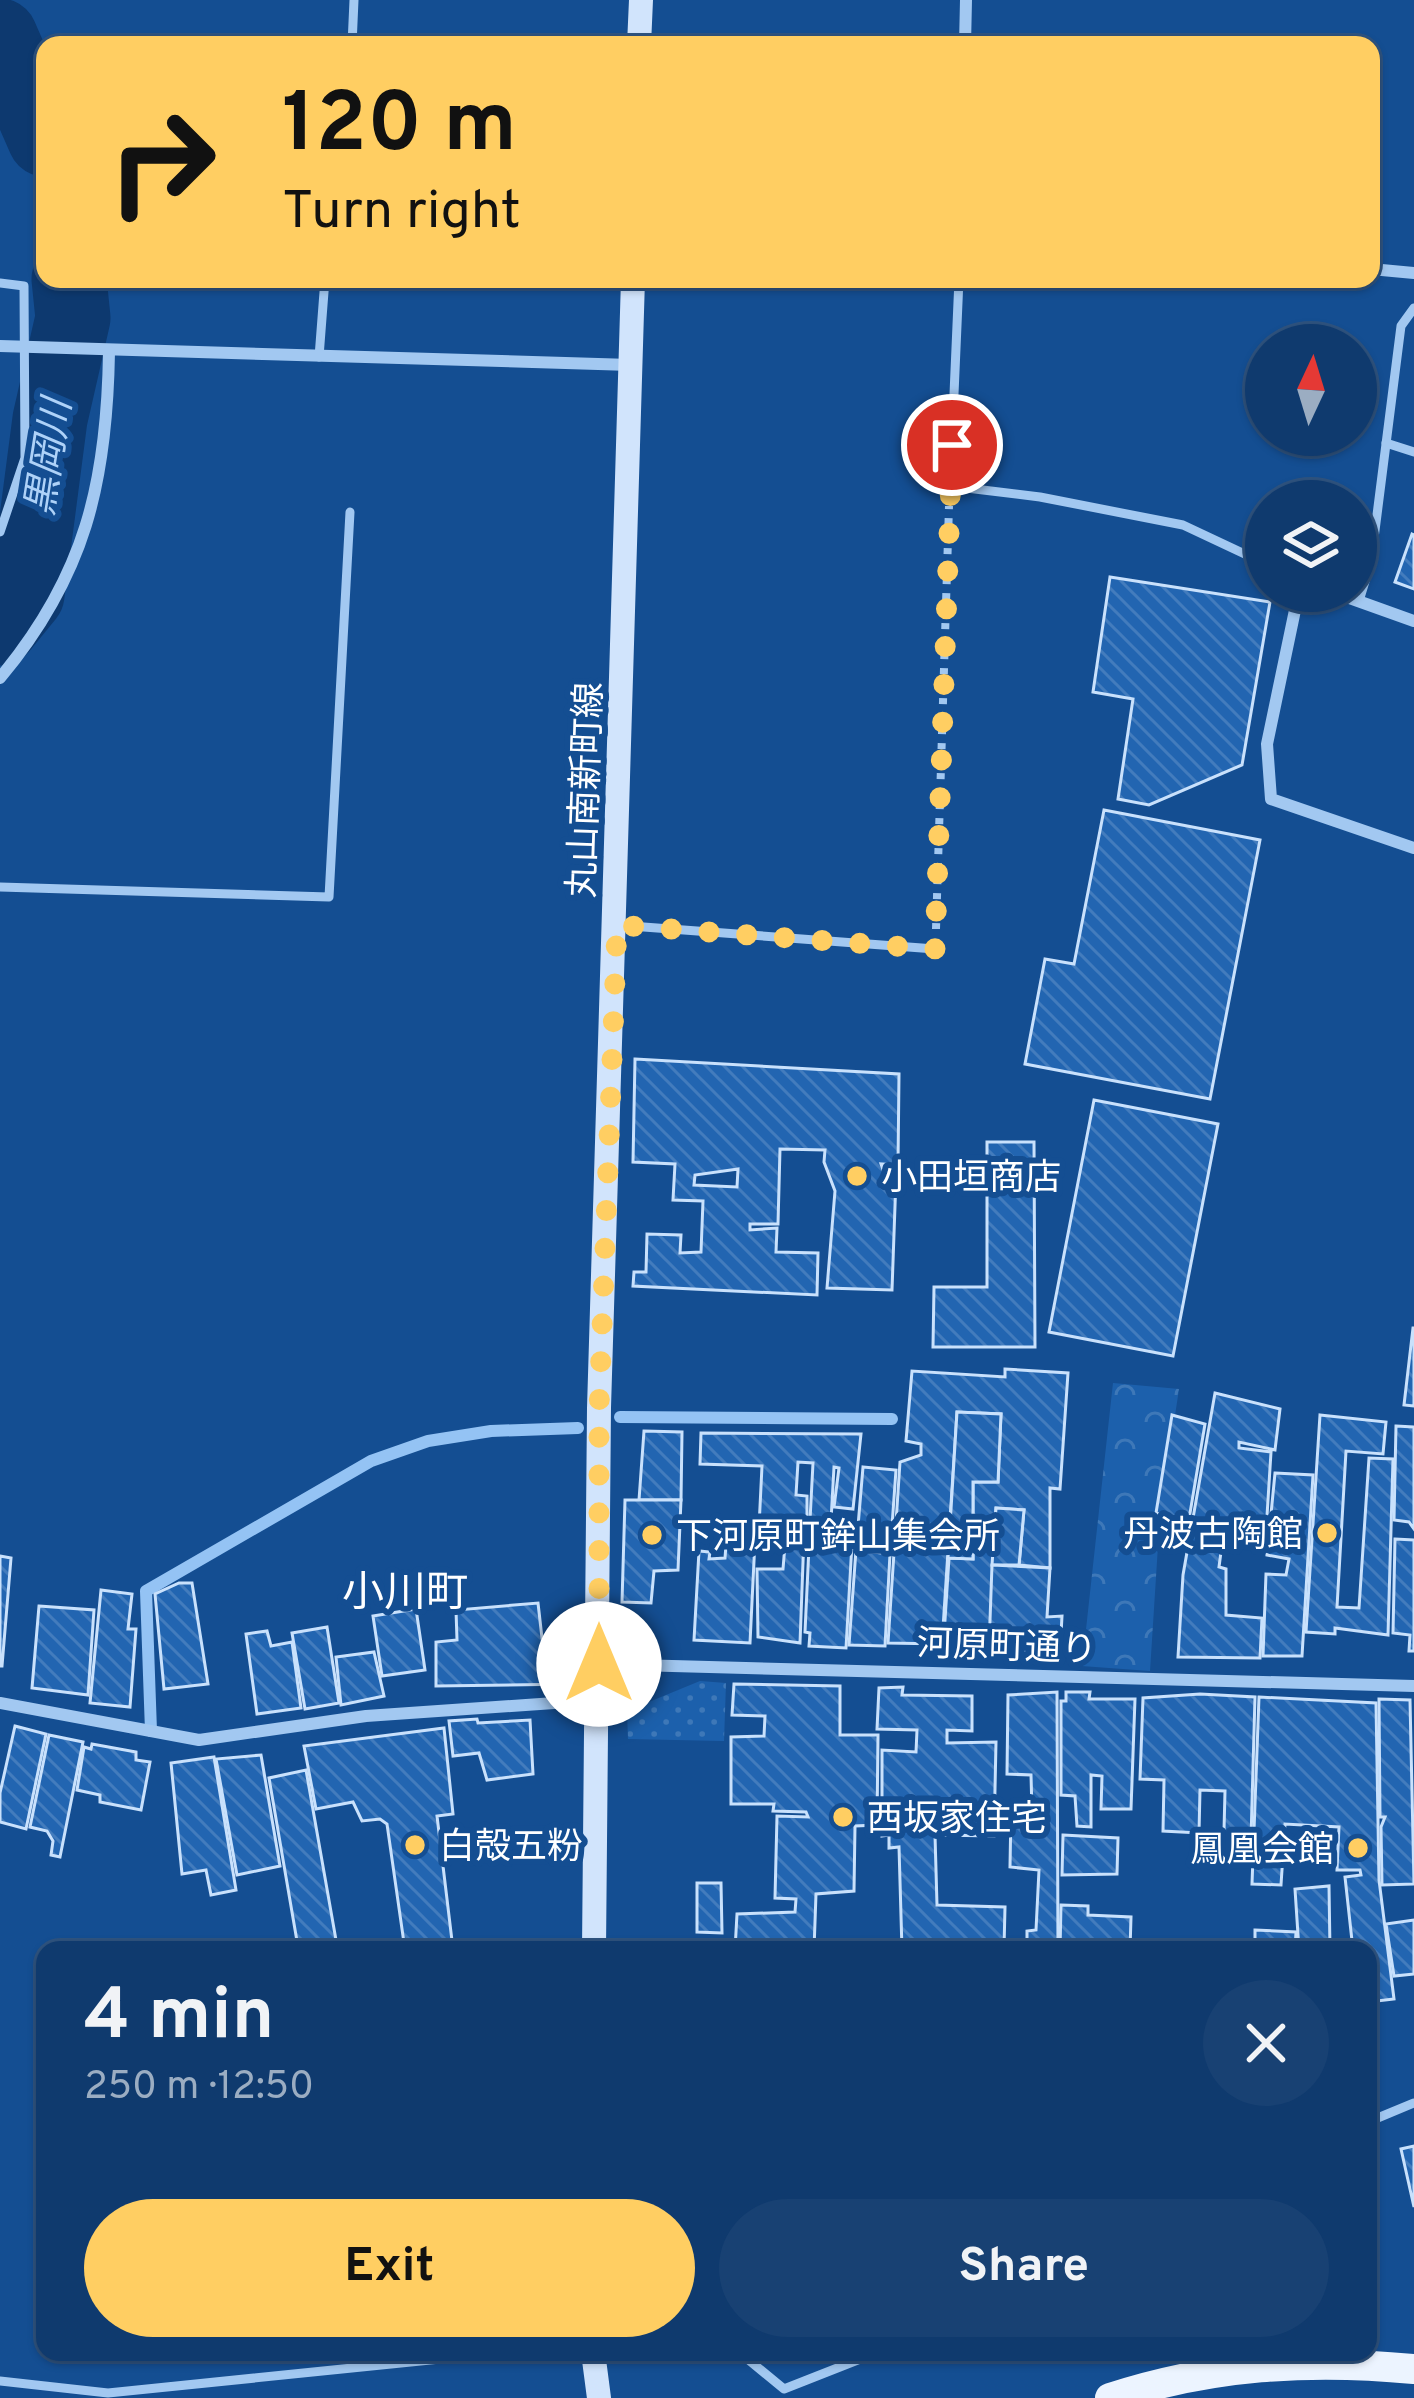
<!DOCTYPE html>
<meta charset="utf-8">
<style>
:root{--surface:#0f3a6e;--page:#184173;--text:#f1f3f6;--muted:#9badc2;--line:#2f5481;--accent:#ffce62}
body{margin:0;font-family:Overpass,"Noto Sans JP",sans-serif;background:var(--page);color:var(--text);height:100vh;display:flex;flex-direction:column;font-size:45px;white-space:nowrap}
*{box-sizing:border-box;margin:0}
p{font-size:39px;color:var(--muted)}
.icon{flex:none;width:66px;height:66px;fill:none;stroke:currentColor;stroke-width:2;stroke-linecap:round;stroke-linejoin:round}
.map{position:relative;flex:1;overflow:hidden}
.details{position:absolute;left:36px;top:1941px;width:1341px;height:420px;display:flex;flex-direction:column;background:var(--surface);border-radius:24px;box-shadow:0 3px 9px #0004,0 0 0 3px var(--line)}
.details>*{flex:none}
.hud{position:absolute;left:36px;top:36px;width:1344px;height:252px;border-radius:24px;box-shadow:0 3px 9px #0004,0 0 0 3px var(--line);background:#ffce62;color:#111;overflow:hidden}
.needle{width:78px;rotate:4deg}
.tools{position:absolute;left:1245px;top:324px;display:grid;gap:24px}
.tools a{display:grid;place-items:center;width:132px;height:132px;border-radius:50%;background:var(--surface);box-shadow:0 3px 9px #0004,0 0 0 3px var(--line);font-size:60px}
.pin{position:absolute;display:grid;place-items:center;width:102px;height:102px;color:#fff;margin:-51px;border:6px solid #fff;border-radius:50%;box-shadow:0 3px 12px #0007}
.me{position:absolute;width:132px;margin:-66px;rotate:0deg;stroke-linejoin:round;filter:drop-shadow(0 0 9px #0008)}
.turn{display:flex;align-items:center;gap:42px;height:252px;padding:0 48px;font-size:54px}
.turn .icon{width:156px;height:156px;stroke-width:2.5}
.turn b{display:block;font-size:84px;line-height:102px}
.round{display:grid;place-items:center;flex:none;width:126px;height:126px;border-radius:63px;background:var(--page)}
.head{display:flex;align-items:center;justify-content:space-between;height:204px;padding:0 48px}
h1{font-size:72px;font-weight:700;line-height:90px}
.button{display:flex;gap:24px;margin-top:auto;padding:24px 48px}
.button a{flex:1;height:138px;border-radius:72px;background:var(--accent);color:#111;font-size:48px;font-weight:700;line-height:138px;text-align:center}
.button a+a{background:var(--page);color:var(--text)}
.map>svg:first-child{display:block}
.grass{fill:url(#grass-dots)}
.forest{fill:url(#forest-crowns)}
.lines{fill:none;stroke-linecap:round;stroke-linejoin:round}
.stream{stroke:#94c3f4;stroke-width:12}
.river{stroke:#0d396f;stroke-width:75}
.building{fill:url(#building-back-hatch);stroke:#c9e1fc;stroke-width:3;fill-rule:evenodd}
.path{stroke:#a2c8f1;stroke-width:8;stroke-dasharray:6 9;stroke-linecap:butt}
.lane{stroke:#a2c8f1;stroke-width:9}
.street{stroke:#a2c8f1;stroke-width:12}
.secondary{stroke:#d1e4fc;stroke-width:24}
.primary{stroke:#ecf4ff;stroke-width:30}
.route{stroke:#ffce62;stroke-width:21;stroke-dasharray:0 37.8}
.poi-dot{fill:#ffce62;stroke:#144e92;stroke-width:4.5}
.labels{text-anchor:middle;stroke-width:12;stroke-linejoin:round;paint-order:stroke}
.street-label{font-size:36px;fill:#fff;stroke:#144e92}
.poi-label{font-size:36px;fill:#fff;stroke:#144e92;text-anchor:start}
.water-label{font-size:39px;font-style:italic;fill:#aed2f8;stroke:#144e92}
.quarter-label{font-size:42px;fill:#fff;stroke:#144e92}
</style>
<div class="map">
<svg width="1414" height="2398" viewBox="0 0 1414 2398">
<defs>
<pattern id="grass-dots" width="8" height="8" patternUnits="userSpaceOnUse" patternTransform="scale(3)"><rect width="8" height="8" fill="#1c60ac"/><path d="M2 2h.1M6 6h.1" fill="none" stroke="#3e78b8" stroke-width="1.8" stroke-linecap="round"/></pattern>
<pattern id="forest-crowns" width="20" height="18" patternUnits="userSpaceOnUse" patternTransform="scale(3)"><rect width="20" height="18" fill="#1c60ac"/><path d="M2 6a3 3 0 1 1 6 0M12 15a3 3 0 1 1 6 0" fill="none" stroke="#3e78b8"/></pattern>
<pattern id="building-back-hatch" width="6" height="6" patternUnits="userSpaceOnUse" patternTransform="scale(3)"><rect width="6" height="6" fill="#2265b1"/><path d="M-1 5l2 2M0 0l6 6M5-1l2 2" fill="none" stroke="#437cbd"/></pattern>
</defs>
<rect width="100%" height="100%" fill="#144e92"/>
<path class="grass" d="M700,1681l26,2 -2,58 -96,-2 -1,-28z"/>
<path class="forest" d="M1113,1383l66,6 -19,125 -10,157 -68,-5z"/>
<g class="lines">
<g class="stream">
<path d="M620,1417l272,2"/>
<path d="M151,1731l-5,-140 225,-130 57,-20 63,-10 87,-3"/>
</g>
<g class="river">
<path d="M0,36l45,103"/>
<path d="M0,628l27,-33 23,-176 23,-101 -4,-39"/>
</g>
</g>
<g class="building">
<path d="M1412,534l2,1v54l-19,-7z"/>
<path d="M1110,577l160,25 -28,163 -93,40 -31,-6 15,-100 -40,-7z"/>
<path d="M1104,810l156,30 -50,259 -185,-35 20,-105 29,5z"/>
<path d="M635,1059l264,15 -1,91 -17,-1 5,14h10l-4,112 -65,-2 8,-97 -11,-29 1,-12 -45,-1 -2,75h-28v6l27,-2 -1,24 42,1 -1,42 -184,-9 1,-14h12l1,-38 34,1 -1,18 21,-1 2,-51 -30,-1 2,-36 -42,-2zM738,1169l-1,18 -43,-2 1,-10z"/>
<path d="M1094,1100l124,24 -45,232 -124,-24z"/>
<path d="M987,1142h47l1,205h-102l1,-60h53z"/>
<path d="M1413,1328h1v78l-10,-1z"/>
<path d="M1005,1369l63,4 -8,116 -10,-1v80l-31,-3 5,-55 -28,-2 -7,146 -46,-3 6,-93 24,1v-77h25l3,-68 -44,-2 -15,232 -54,-1 12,-181 21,-7v-11l-15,-3 6,-70 93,6zM908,1520l16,1 -1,23 -16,-1z"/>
<path d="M1215,1393l65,16 -5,41 -36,-8v6l32,4 -5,80 -42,-3 -5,38 7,2v46l36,3 -2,40 -82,-1 5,-82z"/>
<path d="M957,1412l44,2 -3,68h-25v77l-25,-1z"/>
<path d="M1172,1415l33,9 -17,101 -32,-12z"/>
<path d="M1320,1415l66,7 -3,32 -37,-3 -9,156 22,1 10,-150 24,1 -5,176 -53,-7v6l-29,-2z"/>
<path d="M1396,1426l18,1v102l-5,-7 -15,-2z"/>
<path d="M644,1431l38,1 -1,68h-42z"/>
<path d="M701,1433l160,1 -8,75 -19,-2 5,-39 -5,-1 -3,54 -21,-1 3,-57 -15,-1 -2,33 11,1v34l-48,-3 3,-61 -62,-2z"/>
<path d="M863,1467l33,3 -6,84 -34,-4z"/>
<path d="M1275,1473l38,2 -11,181h-39l3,-82 20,1 3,-16 -22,-4z"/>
<path d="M625,1500h56l-3,70 -24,1 -3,32 -29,-1z"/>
<path d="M996,1508l28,2 -5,55h-27z"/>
<path d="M728,1518l28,2 -6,123 -56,-3 5,-89 11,1 -1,7 16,-1z"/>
<path d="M810,1525l43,1 -7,122 -37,-2 1,-13 -5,-1z"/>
<path d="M786,1533l18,2 -4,108 -42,-6 -1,-68h26z"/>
<path d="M1395,1539l19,1v111h-5l1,-16 -17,-2z"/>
<path d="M856,1550l34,4 -5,92 -36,-1z"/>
<path d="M0,1556l11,2 -9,108h-2z"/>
<path d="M992,1565l58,3 -3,49 15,-1 -2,36 -71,-4z"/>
<path d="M179,1583h13l16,101 -44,5 -9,-95z"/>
<path d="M101,1590l31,4 -4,35h8l-6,78 -40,-4z"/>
<path d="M538,1603l4,35h31l1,46 -138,2v-44l21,-2 -1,-30z"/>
<path d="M39,1606l55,4 -6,85 -56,-7z"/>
<path d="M416,1609l9,61 -43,6 -9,-60z"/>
<path d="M327,1627l12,76 -34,6 -13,-76z"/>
<path d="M267,1631l4,15 21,-4 9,66 -44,6 -11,-80z"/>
<path d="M374,1652l10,44 -43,9 -5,-48z"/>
<path d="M734,1684l106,2v49h38l-1,90 -22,1 -1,65 -38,3 -2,56h-79l2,-36 58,-2 1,-13 -21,-1 2,-82 31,1 -2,-5 -33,-1 1,-7h-43v-67l33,-1 1,-20 -33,-1z"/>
<path d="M903,1687l-1,8 70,1v35l-25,-1v13l49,-1 -2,94 -59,-1 2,70 68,2 -1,41 -102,2 -3,-103 -10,1v-13l-7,1v-86l34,2 1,-22 -40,-1 2,-41z"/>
<path d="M1057,1692l1,258h-31v-19l9,-1 3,-60 -29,-3 1,-56h21l-1,-36 -24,-1 1,-79z"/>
<path d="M1066,1692h24l-1,7h46l-4,110h-30l1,-33 -11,-1v52l-14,-1 -2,-30 -14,-1v-94h5z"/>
<path d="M1200,1694l55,3 -4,142 -27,-8 1,-40 -25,-1 -1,43 -36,-2 1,-51 -24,-1 3,-81z"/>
<path d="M1259,1697l117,6 3,177 15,119 -26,3v-52h-15l-8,-73 16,-2 -1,-5h-23l2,-43 -54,-3 -4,61 -29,-1z"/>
<path d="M1379,1699l31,1 4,184 -32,1 -1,-58 4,-10h-5z"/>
<path d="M477,1719l1,4 52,-3 3,54 -46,6 -8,-27 -26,3 -4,-35z"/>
<path d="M15,1726l31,8 -20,95 -26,-7v-29z"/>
<path d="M444,1728l9,86 -16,2 16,133 -48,1 -18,-126 -7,-5 -18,2 -9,-19 -37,7 -12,-63z"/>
<path d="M49,1735l34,7 -23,115 -9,-2 2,-14 -6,-10 -17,-4z"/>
<path d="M92,1744l44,8v8l14,2 -9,48 -41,-8v-7l-23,-5 7,-43 7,2z"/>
<path d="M261,1755l19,111 -43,9 -21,-116z"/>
<path d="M214,1757l22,133 -25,5 -5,-25 -24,4 -11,-111z"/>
<path d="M306,1770l30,170 -38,7 -29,-169z"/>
<path d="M1063,1835l55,3 -1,36 -55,1z"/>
<path d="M697,1883h24l1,50 -25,-1z"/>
<path d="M1329,1886l1,64h-31l-4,-61z"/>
<path d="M1061,1905l27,1v9l43,2 -1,33h-70z"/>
<path d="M1414,1920v54l-20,2 -8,-52z"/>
<path d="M1255,1930l41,2 -1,18h-40z"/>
<path d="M1414,2146v61l-13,-58z"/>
</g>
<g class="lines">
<path class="path" d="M936,929l13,-423"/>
<g class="lane">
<path d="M352,45l2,-45"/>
<path d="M959,279l-9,207 90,11 143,28 83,39"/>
<path d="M0,283l24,3 1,172 -25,74"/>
<path d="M319,357l6,-78"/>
<path d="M1386,443l28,9"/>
<path d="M1359,601l12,-39 30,-236 13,-18"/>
<path d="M0,887l329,10 21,-385"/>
<path d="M617,925l318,24"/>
<path d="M1368,2122l46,-19"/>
<path d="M739,2352l45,37 94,-37"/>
<path d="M0,2381l108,12 401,-41"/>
</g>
<g class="street">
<path d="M965,45l1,-45"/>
<path d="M1371,269l43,4"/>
<path d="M0,346l631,19"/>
<path d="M1299,591l-32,153 4,55 143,49"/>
<path d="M1330,591l84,30"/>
<path d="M0,678c85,-102 107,-195 109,-326"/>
<path d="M599,1664l815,22"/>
<path d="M0,1703l199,37 167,-24 231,-16"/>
</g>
<g class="secondary">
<path d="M639,45l2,-45"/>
<path d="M594,1950l5,-542 34,-1129"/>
<path d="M593,2352l6,46"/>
</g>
<path class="primary" d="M1110,2398c101,-33 199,-39 304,-29"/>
</g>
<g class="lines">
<path class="route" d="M599,1664v-256l18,-483 318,24 17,-504"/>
</g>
<g class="poi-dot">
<circle cx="857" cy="1176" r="12"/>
<circle cx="1327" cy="1533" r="12"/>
<circle cx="652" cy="1535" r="12"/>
<circle cx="843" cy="1817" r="12"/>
<circle cx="415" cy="1845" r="12"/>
<circle cx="1358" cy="1848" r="12"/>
</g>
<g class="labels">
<g class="street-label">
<text transform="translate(584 790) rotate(-88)" y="13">丸山南新町線</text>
<text transform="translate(1007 1645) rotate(2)" y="13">河原町通り</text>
</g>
<g class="poi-label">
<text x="881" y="1189">小田垣商店</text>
<text x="1303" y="1546" text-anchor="end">丹波古陶館</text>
<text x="676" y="1548">下河原町鉾山集会所</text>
<text x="867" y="1830">西坂家住宅</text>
<text x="439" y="1858">白殻五粉</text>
<text x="1334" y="1861" text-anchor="end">鳳凰会館</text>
</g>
<g class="water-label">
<text transform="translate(47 457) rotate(-81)" y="14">黒岡川</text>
</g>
<g class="quarter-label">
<text x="405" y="1606">小川町</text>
</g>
</g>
</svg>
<div class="tools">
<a><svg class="needle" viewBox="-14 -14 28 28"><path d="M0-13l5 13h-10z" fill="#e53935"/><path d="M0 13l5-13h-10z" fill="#9badc2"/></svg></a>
<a><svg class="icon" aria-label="layers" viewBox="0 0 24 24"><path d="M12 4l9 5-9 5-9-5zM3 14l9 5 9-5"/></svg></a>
</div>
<div class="pin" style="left:952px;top:445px;background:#d93025"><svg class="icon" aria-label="arrive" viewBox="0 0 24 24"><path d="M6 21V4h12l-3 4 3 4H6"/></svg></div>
<svg class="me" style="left:599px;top:1664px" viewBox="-20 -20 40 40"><circle r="19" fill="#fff"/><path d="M0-13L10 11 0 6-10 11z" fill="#ffce62"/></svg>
<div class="hud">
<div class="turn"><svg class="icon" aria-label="right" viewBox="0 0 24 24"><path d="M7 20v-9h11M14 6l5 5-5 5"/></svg><div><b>120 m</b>Turn right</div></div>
</div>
<section class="details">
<div class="head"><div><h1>4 min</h1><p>250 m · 12:50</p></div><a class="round"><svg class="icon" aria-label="close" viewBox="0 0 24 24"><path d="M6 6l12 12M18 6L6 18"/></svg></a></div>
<div class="button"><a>Exit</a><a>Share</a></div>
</section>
</div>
